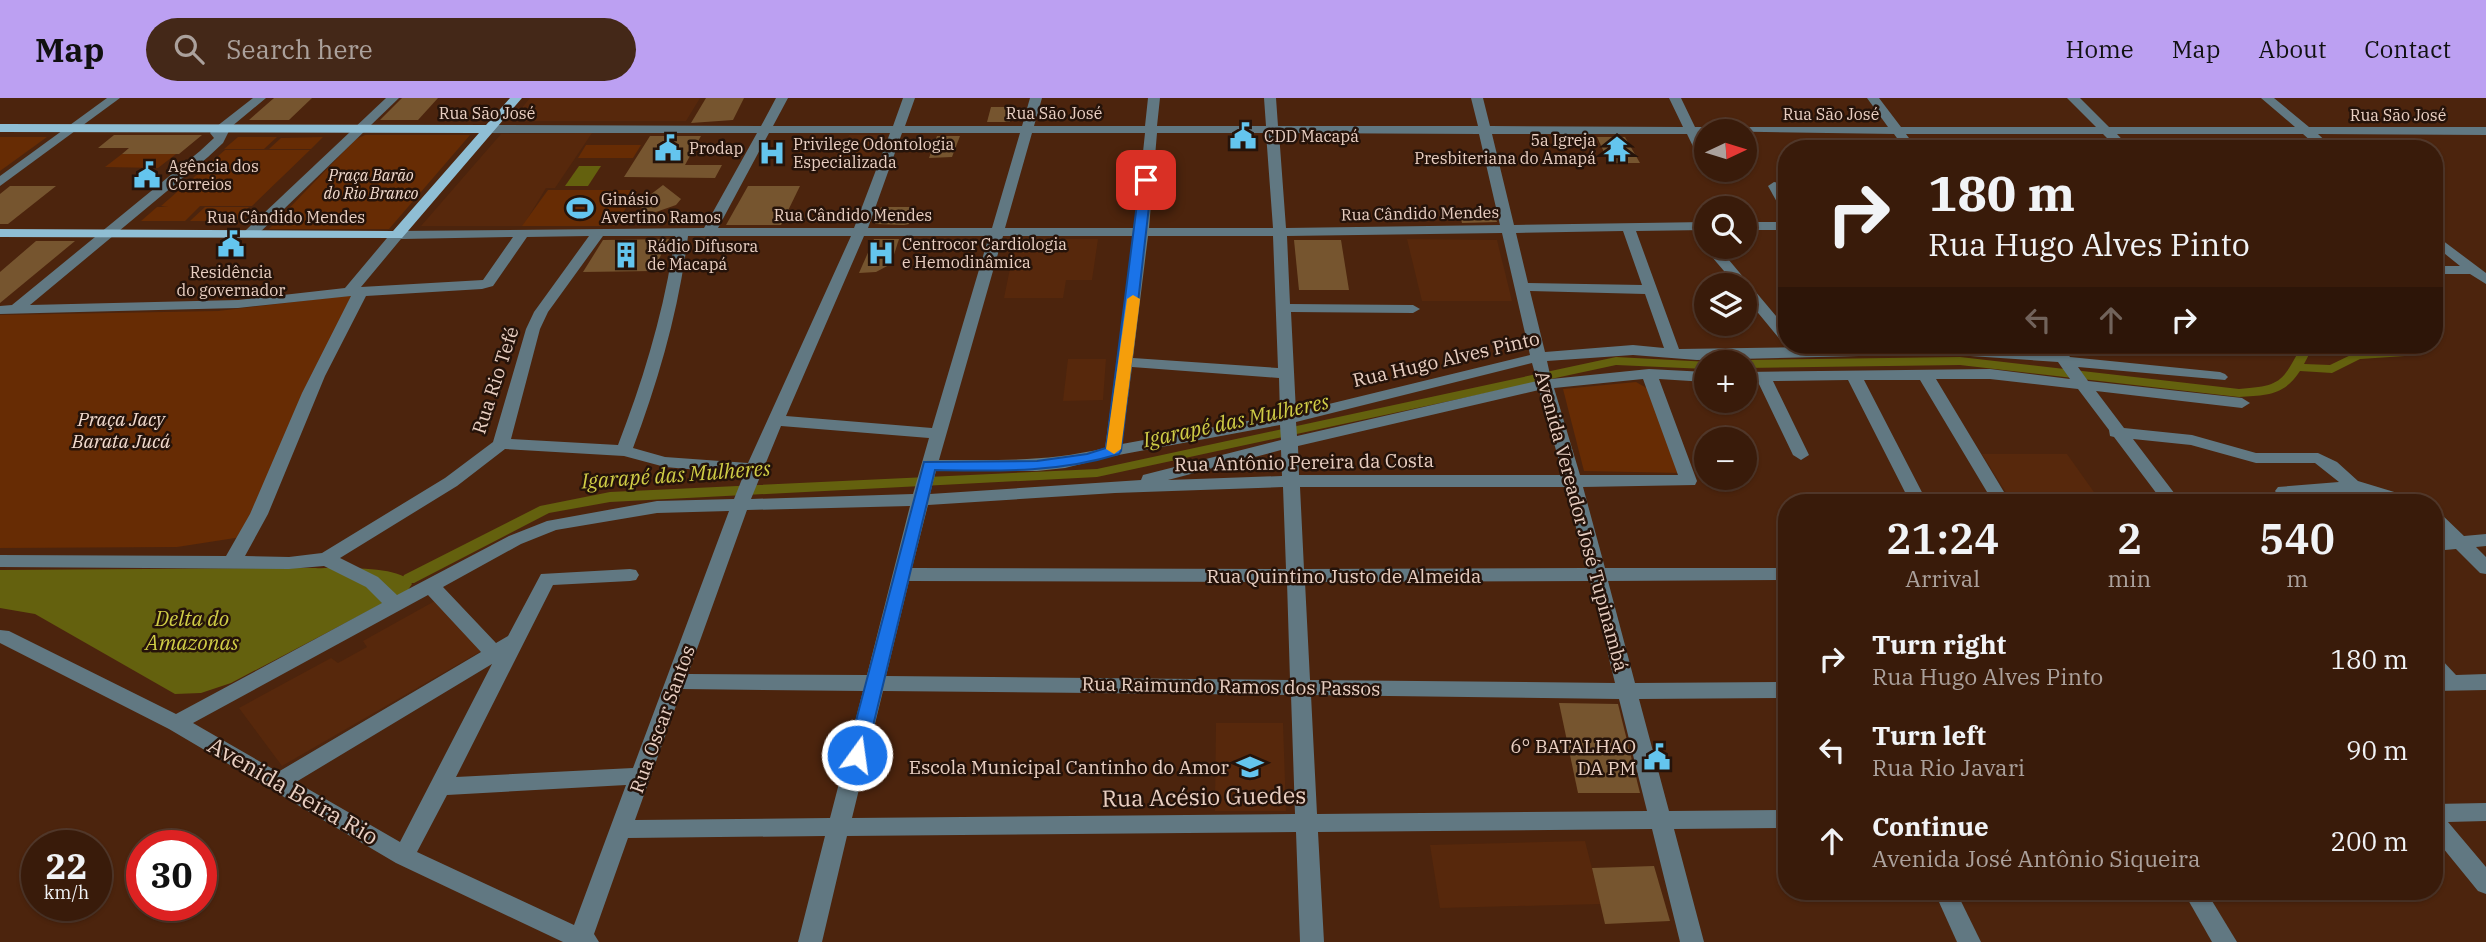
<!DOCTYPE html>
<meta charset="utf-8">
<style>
:root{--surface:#391b0a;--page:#442818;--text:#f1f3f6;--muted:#aba19c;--line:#53392b;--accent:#bca0f2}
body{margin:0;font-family:"IBM Plex Serif",serif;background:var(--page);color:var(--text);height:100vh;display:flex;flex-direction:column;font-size:26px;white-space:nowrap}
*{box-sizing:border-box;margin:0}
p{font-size:23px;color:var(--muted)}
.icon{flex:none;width:38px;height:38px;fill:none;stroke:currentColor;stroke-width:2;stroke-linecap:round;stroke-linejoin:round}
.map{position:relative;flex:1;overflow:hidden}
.sheet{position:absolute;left:1778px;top:396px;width:665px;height:406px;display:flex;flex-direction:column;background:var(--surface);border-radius:28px;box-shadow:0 2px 5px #0004,0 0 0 2px var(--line)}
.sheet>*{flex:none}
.guide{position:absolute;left:1778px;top:42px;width:665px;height:214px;border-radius:28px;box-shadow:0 2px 5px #0004,0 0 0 2px var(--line);background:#391b0a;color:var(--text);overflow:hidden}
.needle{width:46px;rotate:86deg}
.controls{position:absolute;left:1694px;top:21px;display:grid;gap:14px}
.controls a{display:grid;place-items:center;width:63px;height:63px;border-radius:50%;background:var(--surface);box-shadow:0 2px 5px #0004,0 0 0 2px var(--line);font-size:35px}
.speed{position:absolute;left:21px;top:732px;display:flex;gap:14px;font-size:35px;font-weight:700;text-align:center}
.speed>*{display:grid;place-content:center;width:91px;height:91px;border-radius:50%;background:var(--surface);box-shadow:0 2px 5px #0004,0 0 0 2px var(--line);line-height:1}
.speed small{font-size:18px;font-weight:400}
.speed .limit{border:10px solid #d22;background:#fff;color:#111}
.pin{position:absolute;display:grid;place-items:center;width:60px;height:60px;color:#fff;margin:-30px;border-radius:14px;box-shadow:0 4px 10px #0006}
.me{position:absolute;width:77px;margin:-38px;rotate:14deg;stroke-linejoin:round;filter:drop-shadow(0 0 5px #0008)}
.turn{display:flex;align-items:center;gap:24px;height:147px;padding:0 35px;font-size:32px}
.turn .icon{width:91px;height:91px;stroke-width:2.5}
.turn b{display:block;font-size:49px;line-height:60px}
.lanes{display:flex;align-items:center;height:66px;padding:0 35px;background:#0003;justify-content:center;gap:35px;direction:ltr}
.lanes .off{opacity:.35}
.eta{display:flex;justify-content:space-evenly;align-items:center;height:119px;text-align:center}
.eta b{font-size:42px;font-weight:600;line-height:49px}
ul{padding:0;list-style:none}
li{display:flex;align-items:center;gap:21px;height:91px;padding:0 35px}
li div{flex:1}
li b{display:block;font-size:26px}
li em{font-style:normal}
header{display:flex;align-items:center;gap:42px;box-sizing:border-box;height:98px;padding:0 35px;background:var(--accent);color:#111}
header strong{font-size:33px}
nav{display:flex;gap:38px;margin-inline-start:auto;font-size:24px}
.search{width:490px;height:63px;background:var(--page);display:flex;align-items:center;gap:18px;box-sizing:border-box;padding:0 24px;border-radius:38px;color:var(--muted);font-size:26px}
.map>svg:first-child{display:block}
.built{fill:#57280c}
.green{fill:#672c04}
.water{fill:#64610e}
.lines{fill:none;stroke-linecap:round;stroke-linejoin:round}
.canal{fill:#64610e;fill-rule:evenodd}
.building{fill:#76552f}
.minor{fill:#617882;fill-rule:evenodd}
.major{fill:#8fbed4;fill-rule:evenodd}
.route{fill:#1a73e8;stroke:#114b97;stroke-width:2}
.slow{fill:#f59e0b}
.labels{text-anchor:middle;stroke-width:5;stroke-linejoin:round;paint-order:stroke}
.far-street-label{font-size:16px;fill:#e9cfc2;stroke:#25130a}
.far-poi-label{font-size:16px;fill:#e9cfc2;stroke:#25130a;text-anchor:start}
.far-park-label{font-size:16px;font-style:italic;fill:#f3dcd0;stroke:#25130a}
.street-label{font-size:19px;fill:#e9cfc2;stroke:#25130a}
.park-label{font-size:19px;font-style:italic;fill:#f3dcd0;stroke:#25130a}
.poi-label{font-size:19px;fill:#e9cfc2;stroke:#25130a;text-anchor:end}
.water-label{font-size:21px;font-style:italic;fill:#d0cd46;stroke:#25130a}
.near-street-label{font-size:23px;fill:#e9cfc2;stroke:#25130a}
</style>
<header>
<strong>Map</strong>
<div class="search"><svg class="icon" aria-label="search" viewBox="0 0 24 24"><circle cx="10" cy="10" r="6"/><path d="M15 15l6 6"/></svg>Search here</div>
<nav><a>Home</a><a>Map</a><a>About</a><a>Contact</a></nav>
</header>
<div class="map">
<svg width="2486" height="844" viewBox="0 0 2486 844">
<rect width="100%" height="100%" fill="#4c240d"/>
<g class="built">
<path d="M530,0h170l-14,23h-175z"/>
<path d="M592,35l-37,55h-9l-23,38h-102l80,-92z"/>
<path d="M849,37h30l-14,34h-52l6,-12h20z"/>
<path d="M1016,141h82l-6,41h-26l-3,18h-59z"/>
<path d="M1407,141l90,1 15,61h-90z"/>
<path d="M1068,261h38l-3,41 -40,1z"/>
<path d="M1982,356h85l34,48h-89z"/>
<path d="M442,499l46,50 -206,119 -43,-58 92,-50 7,5 29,-16 -4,-6z"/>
<path d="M1216,625h67l3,88h-71z"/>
<path d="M1585,743l16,63 -161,4 -10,-63z"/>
</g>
<g class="green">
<path d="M365,37h105l-81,94h-120l87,-90z"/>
<path d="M0,39h47l-47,34z"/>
<path d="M238,39h39l-13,12h-40z"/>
<path d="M323,39l-12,12h-42l12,-11z"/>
<path d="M586,47h55l-8,13h-55z"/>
<path d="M225,52h85l-58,56h-52l-15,15h-44l16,-14h11l-7,-1z"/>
<path d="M122,56h54l-18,14 -53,-1z"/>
<path d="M548,92h89l-22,36h-93z"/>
<path d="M205,109h44l-14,14h-45z"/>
<path d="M353,197l-105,241 -71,11 -177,1v-233l218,-4z"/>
<path d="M1636,284l16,9 30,82 -98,-2 -21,-82z"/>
</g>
<g class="water">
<path d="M579,68h22l-13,20h-23z"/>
<path d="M311,470c22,1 91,-4 101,16l-4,6 -177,93 -30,10 -26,1 -140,-80 -35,-6v-38z"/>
</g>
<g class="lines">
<g class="canal">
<path d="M2302,247h12l-10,19 26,1 27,-13 41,-2 7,-5h13l-13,11 -45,3 -28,14 -32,-2c-16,25 -34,24 -61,26l-279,-32 -215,3v-6h-5l5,-2 215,-3 279,32c43,-3 43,-7 63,-44z"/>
<path d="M1616,259l94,5h-4v7l-90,-4 -519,112 -487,25 -61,11 -135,70h-10l-2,-4 2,-4 136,-69 70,-14 487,-23z"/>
</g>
</g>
<g class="building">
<path d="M274,0h38l-23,22h-40z"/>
<path d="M402,0h36l-20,22h-38z"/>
<path d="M706,0h38l-11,22 -42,3z"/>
<path d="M991,9h23l-4,15h-23z"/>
<path d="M114,37h88l-23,19h-57l7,-6h-31z"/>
<path d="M650,38h51l-16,29h37l-7,13 -91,-1z"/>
<path d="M937,38h23l-8,21 -23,1z"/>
<path d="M1597,39h28l15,26h-31z"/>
<path d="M663,87l18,14 -5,6 -20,7 -10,-1 -9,-6z"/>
<path d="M10,88h46l-48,38h-8v-30z"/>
<path d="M748,88h52l-19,39h-55z"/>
<path d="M881,109h32l-4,17 -5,1 -29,-1z"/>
<path d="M1459,114h35l3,10 -35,1z"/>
<path d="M669,141l-16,32 -70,1 20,-32z"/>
<path d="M874,141h25l-8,25 -15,8 -17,1z"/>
<path d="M1294,142h47l8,50h-50z"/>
<path d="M36,143h39l-75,62v-31z"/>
<path d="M1559,605l59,1 22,89h-62z"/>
<path d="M1654,768l16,55 -65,3 -13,-56z"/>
</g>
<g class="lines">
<g class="minor">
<path d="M107,0h13l-120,88v-10z"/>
<path d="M253,0h13l-35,29 -8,16 -15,14 -178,148 208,-5 107,-12 47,-56 5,-1 307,-3 53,-95h-268l-6,-4 6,-4 272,1 15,-28h12l-15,28h120l10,-28h12l-10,28h117l8,-28h12l-8,28h111l3,-28h12l-3,28h109l-2,-28h12l2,28h200l-7,-28h12l7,28 193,1 -14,-29h12l14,29h193l-21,-29h12l22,29h195l-29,-29h13l29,29h186l-34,-29h13l35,29h177v8l-168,-1 16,15h-14l-17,-15h-186l14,15h-13l-15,-15h-197l11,15h-12l-11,-15 -188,-3v3h-7l7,15v16l-6,-4 -13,-27h-195l22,91 192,-3v8l-70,1 43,118 265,-4 107,8 -5,-8h15l9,12 150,15 5,2 3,3 -3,3 -147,-13 10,14 154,17 8,5 -8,5 -146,-17 28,37 68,7 64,18h62l19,9 21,19 56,17 3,4h-28l-32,-10 -73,5 -6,-2 -3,-4 3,-4 61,-5 -24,-19h-59l-65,-18 -58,-6 48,63h-18l-49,-65 -4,-1 -1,-6 -31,-41 -88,-10h-54l74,123h-17l-73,-122h-56l63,122h-17l-62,-122 -75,1 36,74 -8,5 -8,-5 -35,-73h-13v-10l245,-3 80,10 -12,-17 -118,-8 -243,6 -64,-5 -86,6 4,18 98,-10 57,3v10l-47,-3 38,102 -2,4 -112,2 22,81h182v12l-179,1 27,102 152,-1v16l-148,1 30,112 118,-1v18l-113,1 30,113h-24l-28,-113 -334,3 6,110h-24l-4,-110 -449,4 -25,106h-24l27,-106 -197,2 -34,96 5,8h-36l-167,-79 -227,-134 -169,-86v-13l9,1 167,83 206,-111 -16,-16 -42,-21 -35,3 -289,-2v-12l226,1 24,-42 52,-121 49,-97 -113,12 -238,6v-8l12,-1 188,-154 14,-13 -4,-5 2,-3zM769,35h121l-36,95h-136zM902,35h118l-28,95h-124zM1032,35h113l-10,95h-130zM1157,35h109l7,95h-124zM1279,35l200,1 21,91 -214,3zM1623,133l19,54 -114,-2 -12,-50zM1502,135l28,122 -234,57 -5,-100 122,1 7,-4 -7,-4 -123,-1 -3,-68zM589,138l-55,76 -8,17 -33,113 -48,36 -123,75 -33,4 -44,-1 23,-42 57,-138 41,-80 116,-7 11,-3 34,-49zM603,138h72c-10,72 -31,142 -57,209l-107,-6 29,-110 8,-17zM688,138h163l-103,227 -83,-6 -32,-9c26,-69 46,-139 55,-212zM864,138h125l-57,192 -146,-12zM1003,138h132l-30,212c-58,14 -106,12 -166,12zM1148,138h125l5,132 -145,-10zM513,139l-30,43 -122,7 40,-48zM1530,193l115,3 19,54 -31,-3 -88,7zM1532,265l5,18 -240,55 -1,-14zM1132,269l147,11 1,37 -158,29zM1643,281l35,96h-98l-26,-87zM1539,292l24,85h-264l-1,-29zM1280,327l1,15 -138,35 -2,5 -211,14 6,-23h101l28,-3 48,-12zM781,328l148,12 -16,56 -162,5zM505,351l119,7 41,11 79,7 -10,25 -77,2 -110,20 -38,15 -112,59 -19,-18 -38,-19 117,-72zM1281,352l1,26 -114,4zM1283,389l3,82 -374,-1 16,-63 187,-12zM1300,389h266l20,81 -282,1zM910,408l-43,169 -179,-1 59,-164zM729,413l-96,257 -177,9 97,-192 77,-4 6,-1 3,-5 -3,-5 -6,-1 -89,5 -33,62 -12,7 -53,-56 78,-43 35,-14 101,-17zM909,483l378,1 3,98 -404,-4zM1590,483l25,102 -305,-3 -5,-98zM428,497l53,57 -203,120 -85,-49zM492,566l-92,178 -104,-60zM682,591l181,2 -33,127 -195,2zM883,593l408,4 4,119 -443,4zM1311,597l308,4 28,112 -330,3zM626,687l-52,140 -157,-73 30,-57z"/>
<path d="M386,0h13l-144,139h-10v-6z"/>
<path d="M1774,84l5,1 8,14v15l-5,-1 -14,-25z"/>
<rect x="1745" y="124" width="42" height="8"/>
<path d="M2434,136l52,39v11l-16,-10h-36v-8h26l-26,-21z"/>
<path d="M1706,146v3h12l69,82v14l-5,-1 -37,-45v-12h-9l-30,-35z"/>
<path d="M2434,413l6,2 24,23 22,-2v12l-10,1 10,10v17l-6,-1 -24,-24 -22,2v-12l11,-1 -11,-10z"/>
<path d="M2434,559l7,2 15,16 30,-1v16l-52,1z"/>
<path d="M2486,705v18l-38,1 38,45v27l-8,-3 -44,-54v-33z"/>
<path d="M1934,793h22l25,51h-24z"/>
<path d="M2183,793h23l31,51h-25z"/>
</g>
<path class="major" d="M510,0h12l-120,140 -402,-1v-8l393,2 86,-98 -479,-1v-8l486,1z"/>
</g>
<path class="route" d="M1146,79l6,3 -31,271 -2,3c-61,19 -121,17 -184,16l-69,285 -3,5 -6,2 -7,-2 -3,-5 77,-293 113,-1 50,-7 19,-6 34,-268z"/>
<path class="slow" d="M1133,197l7,4 -19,150 -7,5 -8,-5 21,-150z"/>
<defs>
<g id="civic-bare" transform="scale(2.1)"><path d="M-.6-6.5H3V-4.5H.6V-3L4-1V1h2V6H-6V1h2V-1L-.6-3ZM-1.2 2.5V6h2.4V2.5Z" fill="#64c5ee" stroke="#25130a" stroke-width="2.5" paint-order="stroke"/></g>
<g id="temple-bare" transform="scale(2.1)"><path d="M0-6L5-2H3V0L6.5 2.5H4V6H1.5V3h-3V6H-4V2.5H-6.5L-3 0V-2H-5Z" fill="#64c5ee" stroke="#25130a" stroke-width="2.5" paint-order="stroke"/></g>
<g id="hospital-bare" transform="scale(2.1)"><path d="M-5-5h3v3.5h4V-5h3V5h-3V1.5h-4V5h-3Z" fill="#64c5ee" stroke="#25130a" stroke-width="2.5" paint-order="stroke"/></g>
<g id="stadium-bare" transform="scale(2.1)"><path d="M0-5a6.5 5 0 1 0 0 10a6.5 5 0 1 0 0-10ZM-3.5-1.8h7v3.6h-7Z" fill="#64c5ee" stroke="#25130a" stroke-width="2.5" paint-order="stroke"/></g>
<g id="building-bare" transform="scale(2.1)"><path d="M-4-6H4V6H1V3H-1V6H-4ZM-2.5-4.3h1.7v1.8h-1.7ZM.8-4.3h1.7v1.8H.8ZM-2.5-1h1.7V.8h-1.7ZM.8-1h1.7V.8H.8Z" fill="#64c5ee" stroke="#25130a" stroke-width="2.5" paint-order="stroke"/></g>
<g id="school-bare" transform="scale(2.1)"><path d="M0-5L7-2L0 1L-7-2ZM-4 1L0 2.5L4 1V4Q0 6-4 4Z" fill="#64c5ee" stroke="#25130a" stroke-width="2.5" paint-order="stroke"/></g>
</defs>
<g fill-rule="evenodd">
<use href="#civic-bare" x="1243" y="38"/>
<use href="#civic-bare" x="668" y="50"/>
<use href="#temple-bare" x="1617" y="51"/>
<use href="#hospital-bare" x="772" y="55"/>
<use href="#civic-bare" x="147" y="77"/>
<use href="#stadium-bare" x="580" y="110"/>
<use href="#civic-bare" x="231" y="146"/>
<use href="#hospital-bare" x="881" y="155"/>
<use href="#building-bare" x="626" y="157"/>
<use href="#civic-bare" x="1657" y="659"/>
<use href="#school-bare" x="1250" y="669"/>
</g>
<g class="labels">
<g class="far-street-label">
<text x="487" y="21">Rua São José</text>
<text x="1054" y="21">Rua São José</text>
<text x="1831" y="22">Rua São José</text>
<text x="2398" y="23">Rua São José</text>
<text transform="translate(1420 115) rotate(-1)" y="6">Rua Cândido Mendes</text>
<text x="853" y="123">Rua Cândido Mendes</text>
<text x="286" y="125">Rua Cândido Mendes</text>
</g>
<g class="far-poi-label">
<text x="1264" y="44">CDD Macapá</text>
<text x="1596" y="48" text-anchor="end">5a Igreja<tspan x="1596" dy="18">Presbiteriana do Amapá</tspan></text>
<text x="793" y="52">Privilege Odontologia<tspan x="793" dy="18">Especializada</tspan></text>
<text x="689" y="56">Prodap</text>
<text x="168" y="74">Agência dos<tspan x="168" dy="18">Correios</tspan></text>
<text x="601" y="107">Ginásio<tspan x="601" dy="18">Avertino Ramos</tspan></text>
<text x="902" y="152">Centrocor Cardiologia<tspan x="902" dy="18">e Hemodinâmica</tspan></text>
<text x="647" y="154">Rádio Difusora<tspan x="647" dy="18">de Macapá</tspan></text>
<text x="231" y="180" text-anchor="middle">Residência<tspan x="231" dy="18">do governador</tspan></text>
</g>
<g class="far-park-label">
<text x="371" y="83">Praça Barão<tspan x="371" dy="18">do Rio Branco</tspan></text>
</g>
<g class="street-label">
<text transform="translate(1446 261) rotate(-13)" y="7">Rua Hugo Alves Pinto</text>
<text transform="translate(495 282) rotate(-72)" y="7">Rua Rio Tefé</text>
<text transform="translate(1304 364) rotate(-1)" y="7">Rua Antônio Pereira da Costa</text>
<text transform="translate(1582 423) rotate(75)" y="7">Avenida Vereador José Tupinambá</text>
<text x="1344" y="485">Rua Quintino Justo de Almeida</text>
<text transform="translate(1231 588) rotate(1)" y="7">Rua Raimundo Ramos dos Passos</text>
<text transform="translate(662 621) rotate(-70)" y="7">Rua Oscar Santos</text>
</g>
<g class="park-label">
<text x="121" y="328">Praça Jacy<tspan x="121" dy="22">Barata Jucá</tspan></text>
</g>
<g class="poi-label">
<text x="1636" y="655">6° BATALHAO<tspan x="1636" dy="22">DA PM</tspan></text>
<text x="1229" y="676">Escola Municipal Cantinho do Amor</text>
</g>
<g class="water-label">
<text transform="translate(1236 323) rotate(-12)" y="7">Igarapé das Mulheres</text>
<text transform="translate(676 377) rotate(-4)" y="7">Igarapé das Mulheres</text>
<text x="192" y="528">Delta do<tspan x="192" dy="24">Amazonas</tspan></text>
</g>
<g class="near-street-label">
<text transform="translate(293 693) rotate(30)" y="8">Avenida Beira Rio</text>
<text transform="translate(1204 699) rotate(-1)" y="8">Rua Acésio Guedes</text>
</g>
</g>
</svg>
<div class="controls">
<a><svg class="needle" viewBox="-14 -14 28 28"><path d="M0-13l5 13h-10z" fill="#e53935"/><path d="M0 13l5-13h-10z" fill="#aba19c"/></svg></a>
<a><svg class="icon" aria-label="search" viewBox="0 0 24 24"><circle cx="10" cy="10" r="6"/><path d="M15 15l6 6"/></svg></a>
<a><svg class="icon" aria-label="layers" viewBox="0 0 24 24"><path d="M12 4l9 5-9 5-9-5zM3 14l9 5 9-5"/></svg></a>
<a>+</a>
<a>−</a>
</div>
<div class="speed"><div>22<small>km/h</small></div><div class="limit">30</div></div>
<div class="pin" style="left:1146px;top:82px;background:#d93025"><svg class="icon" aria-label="arrive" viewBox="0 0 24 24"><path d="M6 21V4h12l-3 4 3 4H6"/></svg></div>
<svg class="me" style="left:857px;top:657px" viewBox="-20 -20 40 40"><circle r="17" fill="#1a73e8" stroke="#fff" stroke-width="3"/><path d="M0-11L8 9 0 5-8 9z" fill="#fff"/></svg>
<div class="guide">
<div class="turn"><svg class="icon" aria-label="right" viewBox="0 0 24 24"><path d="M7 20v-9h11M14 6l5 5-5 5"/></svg><div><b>180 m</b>Rua Hugo Alves Pinto</div></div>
<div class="lanes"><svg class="icon off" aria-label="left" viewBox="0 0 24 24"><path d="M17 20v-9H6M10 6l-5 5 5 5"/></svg><svg class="icon off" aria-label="ahead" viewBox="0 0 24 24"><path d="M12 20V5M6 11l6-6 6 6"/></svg><svg class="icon" aria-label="right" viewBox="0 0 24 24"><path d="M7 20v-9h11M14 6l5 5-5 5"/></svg></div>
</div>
<section class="sheet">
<div class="eta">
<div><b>21:24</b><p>Arrival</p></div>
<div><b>2</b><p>min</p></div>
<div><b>540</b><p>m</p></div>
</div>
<ul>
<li><svg class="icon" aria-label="right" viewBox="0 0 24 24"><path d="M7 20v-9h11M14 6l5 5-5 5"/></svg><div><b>Turn right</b><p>Rua Hugo Alves Pinto</p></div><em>180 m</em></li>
<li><svg class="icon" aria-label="left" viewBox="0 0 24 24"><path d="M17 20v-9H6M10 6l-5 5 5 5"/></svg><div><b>Turn left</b><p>Rua Rio Javari</p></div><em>90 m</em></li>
<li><svg class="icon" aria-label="ahead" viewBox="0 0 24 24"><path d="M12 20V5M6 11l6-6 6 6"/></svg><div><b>Continue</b><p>Avenida José Antônio Siqueira</p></div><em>200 m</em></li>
</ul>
</section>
</div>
